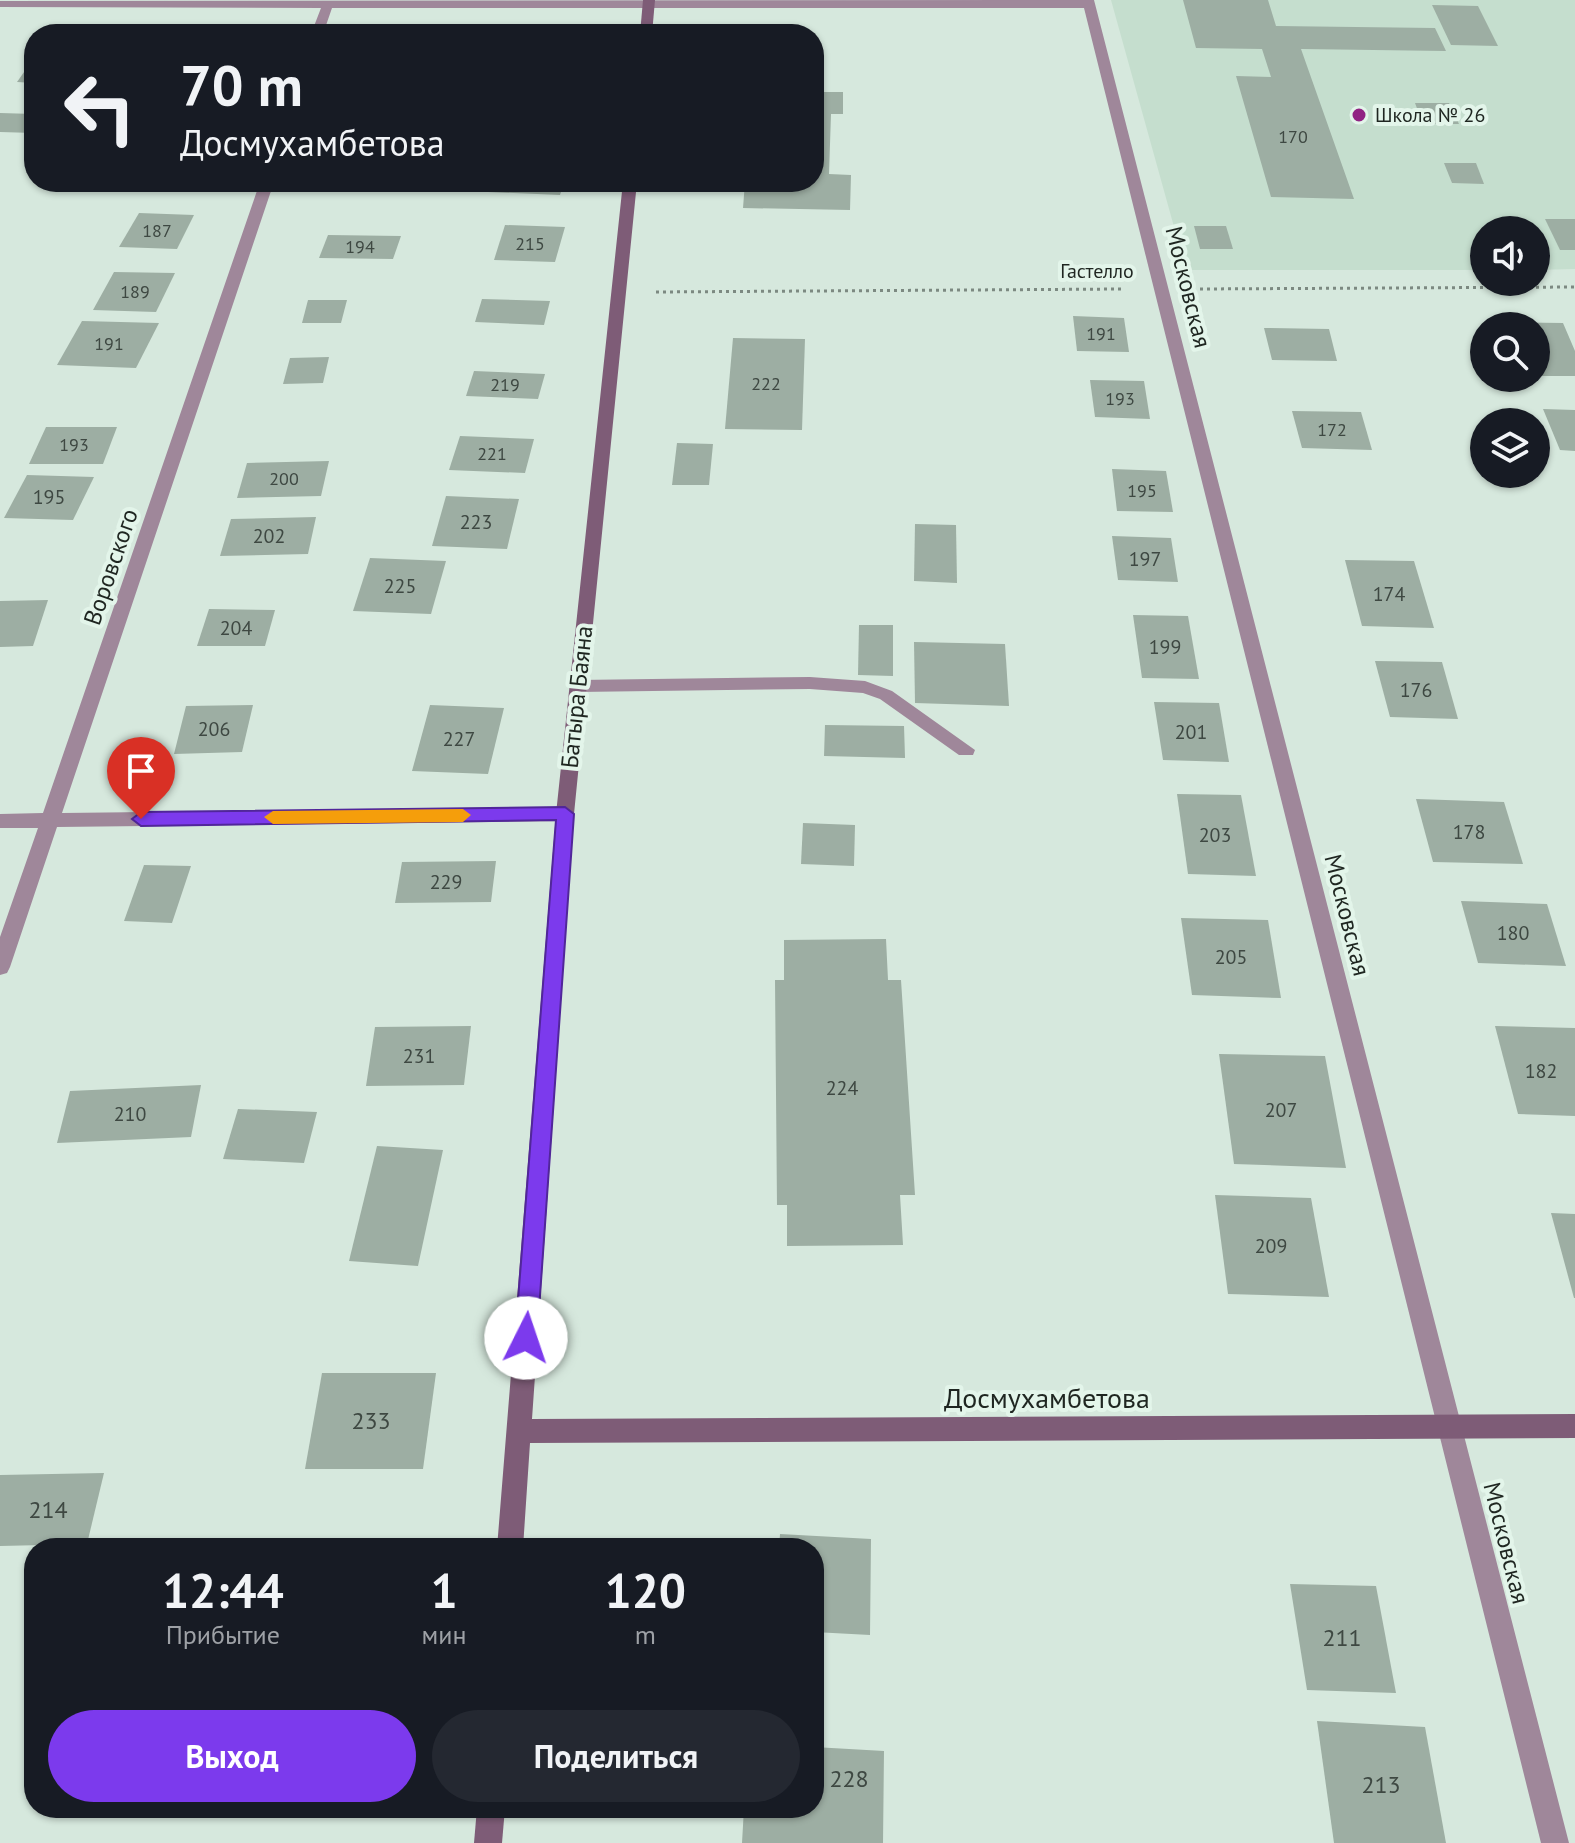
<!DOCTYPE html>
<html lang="ru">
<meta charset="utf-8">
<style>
:root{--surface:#171b24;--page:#242831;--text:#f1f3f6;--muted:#9ea1a6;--accent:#7c3aed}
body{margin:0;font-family:"PT Sans",sans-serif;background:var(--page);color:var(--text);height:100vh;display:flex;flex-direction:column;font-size:30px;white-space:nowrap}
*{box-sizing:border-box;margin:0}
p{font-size:26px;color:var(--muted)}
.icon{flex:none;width:44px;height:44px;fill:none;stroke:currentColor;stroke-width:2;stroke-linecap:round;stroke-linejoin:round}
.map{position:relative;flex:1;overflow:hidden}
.sheet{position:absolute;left:24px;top:1538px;width:800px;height:280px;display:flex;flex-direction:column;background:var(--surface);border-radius:32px;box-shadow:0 2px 6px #0004}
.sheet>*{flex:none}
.guide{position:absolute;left:24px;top:24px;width:800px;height:168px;border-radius:32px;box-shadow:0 2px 6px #0004;background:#171b24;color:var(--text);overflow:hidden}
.fabs{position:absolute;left:1470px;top:216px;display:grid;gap:16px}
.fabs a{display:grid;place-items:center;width:80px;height:80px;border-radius:50%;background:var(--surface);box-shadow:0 2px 6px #0004;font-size:40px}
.pin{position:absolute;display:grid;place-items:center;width:68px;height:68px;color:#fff;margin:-82px -34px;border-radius:50% 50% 50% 0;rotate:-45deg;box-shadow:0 0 8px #0007}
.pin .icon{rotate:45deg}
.me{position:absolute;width:88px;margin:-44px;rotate:4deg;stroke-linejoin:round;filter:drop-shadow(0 0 6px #0008)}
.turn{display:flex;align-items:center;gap:28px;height:168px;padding:0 24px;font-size:36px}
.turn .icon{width:104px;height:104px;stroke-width:2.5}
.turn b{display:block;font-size:56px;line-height:68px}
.eta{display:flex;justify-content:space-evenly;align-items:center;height:136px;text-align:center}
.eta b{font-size:48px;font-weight:700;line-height:56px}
.cta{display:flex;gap:16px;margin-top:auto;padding:16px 24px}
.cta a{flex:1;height:92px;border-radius:48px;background:var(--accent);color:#fff;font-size:32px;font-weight:700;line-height:92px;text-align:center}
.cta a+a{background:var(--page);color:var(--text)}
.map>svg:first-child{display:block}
.built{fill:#c5dece}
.building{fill:#9daea3}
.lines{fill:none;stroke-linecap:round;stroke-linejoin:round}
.path{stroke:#7c8981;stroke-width:3;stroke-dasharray:3 4;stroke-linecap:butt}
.lane{fill:#9f879a;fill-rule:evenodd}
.street{fill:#9f879a;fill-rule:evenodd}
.secondary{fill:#7e5c77;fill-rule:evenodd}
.route{fill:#7c3aed;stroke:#51269a;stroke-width:2}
.slow{fill:#f59e0b}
.poi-dot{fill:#912283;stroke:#e3f5ea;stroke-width:3}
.labels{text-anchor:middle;stroke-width:8;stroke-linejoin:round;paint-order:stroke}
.far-number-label{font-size:18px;fill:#3e4842}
.far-poi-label{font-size:20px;fill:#1f2621;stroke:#e3f5ea;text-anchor:start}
.far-street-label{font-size:20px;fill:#1f2621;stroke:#e3f5ea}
.number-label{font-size:20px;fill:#3e4842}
.street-label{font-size:24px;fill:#1f2621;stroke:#e3f5ea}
.near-number-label{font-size:24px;fill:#3e4842}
.near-street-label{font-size:28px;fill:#1f2621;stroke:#e3f5ea}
</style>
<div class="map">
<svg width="1575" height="1843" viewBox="0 0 1575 1843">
<rect width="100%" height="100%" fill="#d6e8dd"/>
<path class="built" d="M1111,0h464v269l-39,1v-40h-52v40h-298z"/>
<g class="building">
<path d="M1183,0h85l8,26 159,2 11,23 -145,-2 53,150 -83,-2 -35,-121 35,1 -9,-28 -66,-1z"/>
<path d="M1432,5l46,1 20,40 -47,-1z"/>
<path d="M268,29l-1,5h-58l2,-4z"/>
<path d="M526,29l71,2v3h-73z"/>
<path d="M29,65h5v18l-17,-1z"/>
<path d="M814,92h29v22h-12l-2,60 22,1 -1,35 -107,-2 2,-26h69z"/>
<path d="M1415,103h34l10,21h-36z"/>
<path d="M0,113l34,1v19l-34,-1z"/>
<path d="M1444,163h32l8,21 -32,-1z"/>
<path d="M492,182h72l-4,13 -72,-3z"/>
<path d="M139,213l55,2 -17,34 -58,-2z"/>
<path d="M1545,219h30v31h-15z"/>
<path d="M505,225l60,2 -10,35 -61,-2z"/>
<path d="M1194,226h32l7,23h-33z"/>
<path d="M328,235l73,1 -8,23 -74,-1z"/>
<path d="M114,272l61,1 -19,39 -63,-2z"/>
<path d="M482,299l68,2 -6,24 -69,-3z"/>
<path d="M308,300h39l-6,23h-39z"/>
<path d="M1073,316l51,2 5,34 -52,-1z"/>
<path d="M82,321l77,2 -23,45 -79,-3z"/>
<path d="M1497,322l66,1 12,28v25h-39v-50h-37z"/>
<path d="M1264,328l65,1 8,32 -65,-1z"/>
<path d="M733,338l72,1 -3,91 -77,-1z"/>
<path d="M329,357l-6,26 -40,1 7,-26z"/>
<path d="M474,371l71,3 -7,25 -72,-3z"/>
<path d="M1090,380l54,1 6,38 -55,-2z"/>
<path d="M1543,409l32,1v41l-15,-1z"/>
<path d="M1292,411l69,1 11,38 -70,-2z"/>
<path d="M46,427h71l-14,37h-74z"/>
<path d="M460,436l74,3 -9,34 -76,-3z"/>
<path d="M677,443l36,1 -4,41h-37z"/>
<path d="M329,461l-8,35 -84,2 10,-35z"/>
<path d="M1112,469l54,2 7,41 -56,-1z"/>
<path d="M27,475l67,2 -21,43 -69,-2z"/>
<path d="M446,496l73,3 -12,50 -75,-3z"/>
<path d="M316,517l-8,37 -88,2 11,-37z"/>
<path d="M915,524l41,1 1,58 -43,-2z"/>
<path d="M1112,536l59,2 7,44 -60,-2z"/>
<path d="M370,558l76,3 -15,53 -78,-3z"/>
<path d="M1345,560l69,1 20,67 -72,-2z"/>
<path d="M48,600l-15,46 -33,1v-46z"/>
<path d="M209,609l66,1 -10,36h-68z"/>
<path d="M1133,615l55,1 11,63 -57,-1z"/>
<path d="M859,625h34v51l-35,-1z"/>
<path d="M914,642l91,2 4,62 -94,-3z"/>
<path d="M1375,661l67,1 16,57 -68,-2z"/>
<path d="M1154,702l65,1 10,59 -66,-2z"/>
<path d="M253,705l-11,47 -68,2 12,-48z"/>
<path d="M430,705l74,3 -16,66 -76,-3z"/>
<path d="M825,725l79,1 1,32 -81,-2z"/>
<path d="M1177,794l64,1 15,81 -68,-2z"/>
<path d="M1416,799l88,3 19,62 -90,-2z"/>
<path d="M803,823l52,2 -1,41 -53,-2z"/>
<path d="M496,861l-5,41 -96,1 7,-41z"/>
<path d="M144,865l47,1 -19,57 -48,-2z"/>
<path d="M1461,901l86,3 19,62 -88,-3z"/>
<path d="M1181,918l87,2 13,78 -89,-3z"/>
<path d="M886,939l2,41h13l14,215h-15l3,50 -116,1v-41h-10l-2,-225h9v-40z"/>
<path d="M471,1026l-7,59 -98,1 9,-59z"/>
<path d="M1495,1026l80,2v88l-57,-2z"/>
<path d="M1219,1054l106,2 21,112 -112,-4z"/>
<path d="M201,1085l-10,52 -134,6 13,-52z"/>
<path d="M238,1109l79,3 -13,51 -81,-4z"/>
<path d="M377,1146l66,4 -25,116 -69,-5z"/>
<path d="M1215,1195l96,3 18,99 -101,-3z"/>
<path d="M1551,1213l24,1v84h-1z"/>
<path d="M322,1373h114l-13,96h-118z"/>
<path d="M104,1473l-17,71 -87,2v-71z"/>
<path d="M780,1534l91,5 -1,96 -56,-3v-84h-35z"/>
<path d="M1290,1584l86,2 20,107 -89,-3z"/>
<path d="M1317,1721l108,6 21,116h-112z"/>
<path d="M814,1747l70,4 -1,92h-141l2,-35h70z"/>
</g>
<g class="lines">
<g class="path">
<path d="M1200,289l375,-2"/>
<path d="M656,292l466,-3"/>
</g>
<path class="lane" d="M810,677l55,4 27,10 83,59 -2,5h-14l-79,-56 -17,-6 -53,-4 -232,3 -9,-6 9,-6z"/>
<g class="street">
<path d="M1082,0h12l475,1843h-28l-457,-1835h-752l-9,26h-12l10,-26 -321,-1v-6z"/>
<path d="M260,182h14l-212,631 503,-6 9,7 -9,7 -508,6 -47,140 -3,6 -7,2v-38l38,-109h-38v-14l43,-1z"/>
</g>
<g class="secondary">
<path d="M643,0h12l-3,34h-12z"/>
<path d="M623,182h14l-63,632 -42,605 1043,-5v24l-1045,5 -7,105h-26l59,-734z"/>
<path d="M477,1808h28l-3,35h-28z"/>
</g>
</g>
<path class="route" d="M565,807l9,7 -37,524 -4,7 -7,3 -8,-3 -3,-7 41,-518 -415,6 -9,-7 9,-7z"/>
<path class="slow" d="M463,809l8,6 -8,7 -190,2 -9,-7 9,-6z"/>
<circle class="poi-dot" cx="1359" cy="115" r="8"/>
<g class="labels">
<g class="far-number-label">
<text x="1293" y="143">170</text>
<text x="157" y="237">187</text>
<text x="530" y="250">215</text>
<text x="360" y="253">194</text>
<text x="135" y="298">189</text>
<text x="1101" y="340">191</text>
<text x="109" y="350">191</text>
<text x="766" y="390">222</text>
<text x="505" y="391">219</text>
<text x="1120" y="405">193</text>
<text x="1332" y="436">172</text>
<text x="74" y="451">193</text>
<text x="492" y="460">221</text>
<text x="284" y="485">200</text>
<text x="1142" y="497">195</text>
</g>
<g class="far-poi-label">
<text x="1375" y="122">Школа № 26</text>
</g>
<g class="far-street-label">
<text x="1097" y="278">Гастелло</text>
</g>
<g class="number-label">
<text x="49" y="504">195</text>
<text x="476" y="529">223</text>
<text x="269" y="543">202</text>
<text x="1145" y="566">197</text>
<text x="400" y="593">225</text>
<text x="1389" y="601">174</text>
<text x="236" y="635">204</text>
<text x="1165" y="654">199</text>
<text x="1416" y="697">176</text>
<text x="214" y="736">206</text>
<text x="1191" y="739">201</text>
<text x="459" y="746">227</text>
<text x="1469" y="839">178</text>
<text x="1215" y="842">203</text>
<text x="446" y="889">229</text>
<text x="1513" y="940">180</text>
<text x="1231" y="964">205</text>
<text x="419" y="1063">231</text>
<text x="1541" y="1078">182</text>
<text x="842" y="1095">224</text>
<text x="1281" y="1117">207</text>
<text x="130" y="1121">210</text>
<text x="1271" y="1253">209</text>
</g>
<g class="street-label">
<text transform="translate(1188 287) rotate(76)" y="8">Московская</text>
<text transform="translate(111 567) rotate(-71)" y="8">Воровского</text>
<text transform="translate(577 697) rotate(-84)" y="8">Батыра Баяна</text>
<text transform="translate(1347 915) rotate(76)" y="8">Московская</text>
<text transform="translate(1506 1543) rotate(76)" y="8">Московская</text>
</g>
<g class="near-number-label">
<text x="371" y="1429">233</text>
<text x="48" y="1518">214</text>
<text x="1342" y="1646">211</text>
<text x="849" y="1787">228</text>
<text x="1381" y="1793">213</text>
</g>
<g class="near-street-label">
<text x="1047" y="1408">Досмухамбетова</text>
</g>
</g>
</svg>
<div class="fabs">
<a><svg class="icon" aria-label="sound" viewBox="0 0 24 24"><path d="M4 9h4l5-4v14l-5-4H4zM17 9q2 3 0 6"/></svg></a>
<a><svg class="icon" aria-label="search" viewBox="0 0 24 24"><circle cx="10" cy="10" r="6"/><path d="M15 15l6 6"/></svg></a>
<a><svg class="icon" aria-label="layers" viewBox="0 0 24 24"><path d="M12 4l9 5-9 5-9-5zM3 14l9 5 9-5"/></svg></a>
</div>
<div class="pin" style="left:141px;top:819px;background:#d93025"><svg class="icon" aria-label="arrive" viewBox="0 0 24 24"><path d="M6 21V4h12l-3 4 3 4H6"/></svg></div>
<svg class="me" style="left:526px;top:1338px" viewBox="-20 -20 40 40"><circle r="19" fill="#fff"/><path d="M0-13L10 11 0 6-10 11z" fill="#7c3aed"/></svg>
<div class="guide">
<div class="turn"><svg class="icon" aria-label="left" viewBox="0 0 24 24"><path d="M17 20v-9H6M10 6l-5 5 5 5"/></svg><div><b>70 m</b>Досмухамбетова</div></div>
</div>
<section class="sheet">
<div class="eta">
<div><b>12:44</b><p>Прибытие</p></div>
<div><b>1</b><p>мин</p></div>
<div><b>120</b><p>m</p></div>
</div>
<div class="cta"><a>Выход</a><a>Поделиться</a></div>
</section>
</div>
